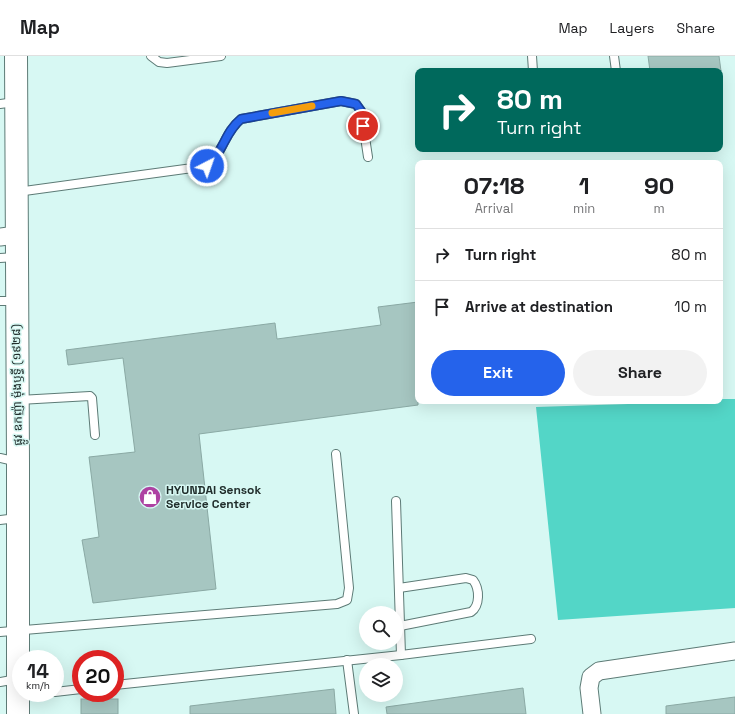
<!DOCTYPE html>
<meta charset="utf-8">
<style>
:root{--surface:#fff;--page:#f2f2f2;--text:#202124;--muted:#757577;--line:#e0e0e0;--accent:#2563eb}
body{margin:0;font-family:"Space Grotesk","Noto Sans Khmer",sans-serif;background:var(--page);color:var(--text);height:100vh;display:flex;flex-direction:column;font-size:15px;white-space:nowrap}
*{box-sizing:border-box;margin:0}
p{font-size:13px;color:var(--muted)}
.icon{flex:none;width:22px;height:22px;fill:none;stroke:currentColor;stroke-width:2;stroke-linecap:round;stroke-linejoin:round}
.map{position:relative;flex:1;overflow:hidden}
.sheet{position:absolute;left:415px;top:104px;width:308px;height:244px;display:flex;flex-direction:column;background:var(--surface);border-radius:8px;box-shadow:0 4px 16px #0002}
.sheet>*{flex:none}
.top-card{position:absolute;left:415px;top:12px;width:308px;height:84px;border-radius:8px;box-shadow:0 4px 16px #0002;background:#00695c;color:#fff;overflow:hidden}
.buttons{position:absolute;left:359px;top:550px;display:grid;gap:8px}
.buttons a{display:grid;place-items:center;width:44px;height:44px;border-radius:50%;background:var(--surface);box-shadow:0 4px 16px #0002;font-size:20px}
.speed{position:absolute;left:12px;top:594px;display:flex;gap:8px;font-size:20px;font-weight:700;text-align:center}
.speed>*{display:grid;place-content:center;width:52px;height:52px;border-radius:50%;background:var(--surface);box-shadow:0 4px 16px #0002;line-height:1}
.speed small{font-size:10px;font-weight:400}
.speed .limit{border:6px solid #d22;background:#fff;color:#111}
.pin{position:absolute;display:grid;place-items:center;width:34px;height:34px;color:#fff;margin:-17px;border:2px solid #fff;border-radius:50%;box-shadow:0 1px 4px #0007}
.me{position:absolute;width:44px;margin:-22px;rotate:41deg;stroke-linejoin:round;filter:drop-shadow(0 0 3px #0008)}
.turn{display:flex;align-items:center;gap:14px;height:84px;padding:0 16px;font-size:18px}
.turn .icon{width:52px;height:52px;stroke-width:2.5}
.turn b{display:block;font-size:28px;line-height:34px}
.eta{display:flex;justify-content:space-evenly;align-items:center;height:68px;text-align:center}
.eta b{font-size:24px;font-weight:800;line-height:28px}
.cta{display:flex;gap:8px;margin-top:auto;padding:8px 16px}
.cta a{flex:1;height:46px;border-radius:24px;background:var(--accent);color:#fff;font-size:16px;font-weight:800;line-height:46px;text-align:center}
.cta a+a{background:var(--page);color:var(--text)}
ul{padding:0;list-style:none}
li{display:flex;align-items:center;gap:12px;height:52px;padding:0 16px;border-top:1px solid var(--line)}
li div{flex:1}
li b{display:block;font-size:15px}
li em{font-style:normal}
header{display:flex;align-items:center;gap:24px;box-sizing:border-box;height:56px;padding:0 20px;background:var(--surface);border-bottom:1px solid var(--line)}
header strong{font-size:19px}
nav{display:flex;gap:22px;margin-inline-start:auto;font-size:14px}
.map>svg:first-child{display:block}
.water{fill:#53d6c7}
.building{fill:#a6c6c1;stroke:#8aa9a4}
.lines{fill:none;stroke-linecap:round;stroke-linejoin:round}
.service-casing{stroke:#5d7b76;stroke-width:10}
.minor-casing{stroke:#5d7b76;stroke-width:19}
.secondary-casing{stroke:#5d7b76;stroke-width:24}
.service{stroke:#fff;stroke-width:8}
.minor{stroke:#fff;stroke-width:17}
.secondary{stroke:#fff;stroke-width:22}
.route-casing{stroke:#184099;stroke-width:10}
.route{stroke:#2563eb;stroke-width:7}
.slow{stroke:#f59e0b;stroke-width:7}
.labels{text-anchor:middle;stroke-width:3;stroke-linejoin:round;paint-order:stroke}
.street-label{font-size:12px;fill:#212e2c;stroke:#d7f8f3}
.poi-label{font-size:12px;font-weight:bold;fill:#212e2c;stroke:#d7f8f3;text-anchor:start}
</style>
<header>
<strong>Map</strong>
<nav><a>Map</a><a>Layers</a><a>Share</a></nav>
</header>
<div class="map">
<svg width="735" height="658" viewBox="0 0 735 658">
<rect width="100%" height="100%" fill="#d7f8f3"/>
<path class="water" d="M720,343h15v209l-177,12 -22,-213 184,-6z"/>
<g class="building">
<path d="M648,0h71l2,15h-71z"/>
<path d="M418,246v103l-219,29 17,155 -123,14 -11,-63 17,-3 -10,-80 46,-5 -12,-94 -55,7 -2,-15 209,-27 2,16 104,-14 -3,-18z"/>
<path d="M523,632l3,26h-139l-1,-7z"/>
<path d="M334,633l2,25h-146v-8z"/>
<path d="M735,641v17h-69v-8z"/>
<rect x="81" y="643" width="37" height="15"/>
</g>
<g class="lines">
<g class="service-casing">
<g id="service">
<path d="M151,0l8,6 8,1 54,-7"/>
<path d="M532,0l1,15"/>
<path d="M614,0l2,15"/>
<path d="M0,48l15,-2"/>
<path d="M17,136l190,-26c17,-14 17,-33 34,-47l100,-18 15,3 5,7 7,46"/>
<path d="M0,202l16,-1"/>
<path d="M0,245h16"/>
<path d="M19,344l71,-4 2,2 3,37"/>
<path d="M0,402l18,4"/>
<path d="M396,445l5,154"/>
<path d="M0,464l17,-2"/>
<path d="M399,532l67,-10 7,2c7,9 7,26 -2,32l-71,14"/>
<path d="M0,576l337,-28 10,-4 2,-12 -13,-134"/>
<path d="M347,604l7,54"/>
<path d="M0,626l17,-3"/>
<path d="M115,629l286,-30 130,-16"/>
<path d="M55,636l26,-3"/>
<path d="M18,640l27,-3"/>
</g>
</g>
<g class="minor-casing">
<g id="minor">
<path d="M0,181l16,-2"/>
<path d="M592,658l-3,-26 2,-11 8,-6 136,-20"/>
</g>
</g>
<g class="secondary-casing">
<path id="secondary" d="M16,0l2,406v252"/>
</g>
<use href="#service" class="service"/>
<use href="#minor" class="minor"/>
<use href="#secondary" class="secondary"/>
</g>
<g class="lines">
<g class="route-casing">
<path id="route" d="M207,110c17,-14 17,-33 34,-47l100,-18 15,3 5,7 2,15"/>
</g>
<use href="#route" class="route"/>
<path class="slow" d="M272,57l40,-7"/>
</g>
<defs>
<g id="shop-disc" transform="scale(1.15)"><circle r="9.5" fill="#ad41a2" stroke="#d7f8f3"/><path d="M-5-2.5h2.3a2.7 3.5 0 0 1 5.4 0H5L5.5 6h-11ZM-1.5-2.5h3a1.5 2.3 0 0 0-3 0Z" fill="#fff"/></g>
</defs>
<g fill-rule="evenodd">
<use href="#shop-disc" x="150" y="441"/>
</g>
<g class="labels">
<g class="street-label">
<text transform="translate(17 329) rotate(-91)" y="4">ផ្លូវ ឧកញ៉ា ម៉ុងឫទ្ធី (១៩២៨)</text>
</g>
<g class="poi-label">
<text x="166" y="438">HYUNDAI Sensok<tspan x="166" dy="14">Service Center</tspan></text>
</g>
</g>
</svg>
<div class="buttons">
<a><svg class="icon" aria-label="search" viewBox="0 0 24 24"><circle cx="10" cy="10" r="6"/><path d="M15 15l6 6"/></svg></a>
<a><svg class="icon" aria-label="layers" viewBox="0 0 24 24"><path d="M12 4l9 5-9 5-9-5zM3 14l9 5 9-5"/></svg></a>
</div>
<div class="speed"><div>14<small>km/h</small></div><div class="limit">20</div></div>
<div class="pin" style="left:363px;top:70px;background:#d93025"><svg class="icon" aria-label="arrive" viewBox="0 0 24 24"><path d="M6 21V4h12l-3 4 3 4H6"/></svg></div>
<svg class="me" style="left:207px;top:110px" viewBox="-20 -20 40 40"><circle r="17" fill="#2563eb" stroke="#fff" stroke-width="3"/><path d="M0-11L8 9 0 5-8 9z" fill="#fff"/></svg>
<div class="top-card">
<div class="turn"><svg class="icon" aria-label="right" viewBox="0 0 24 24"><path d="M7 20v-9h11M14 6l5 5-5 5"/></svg><div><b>80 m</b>Turn right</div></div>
</div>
<section class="sheet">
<div class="eta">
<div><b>07:18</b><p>Arrival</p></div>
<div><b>1</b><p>min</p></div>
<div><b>90</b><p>m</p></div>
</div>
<ul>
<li><svg class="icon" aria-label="right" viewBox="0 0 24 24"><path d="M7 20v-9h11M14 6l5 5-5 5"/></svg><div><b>Turn right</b></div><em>80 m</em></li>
<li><svg class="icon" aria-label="arrive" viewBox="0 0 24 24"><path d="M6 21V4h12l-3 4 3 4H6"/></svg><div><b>Arrive at destination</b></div><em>10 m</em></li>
</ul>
<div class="cta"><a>Exit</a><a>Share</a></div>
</section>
</div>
